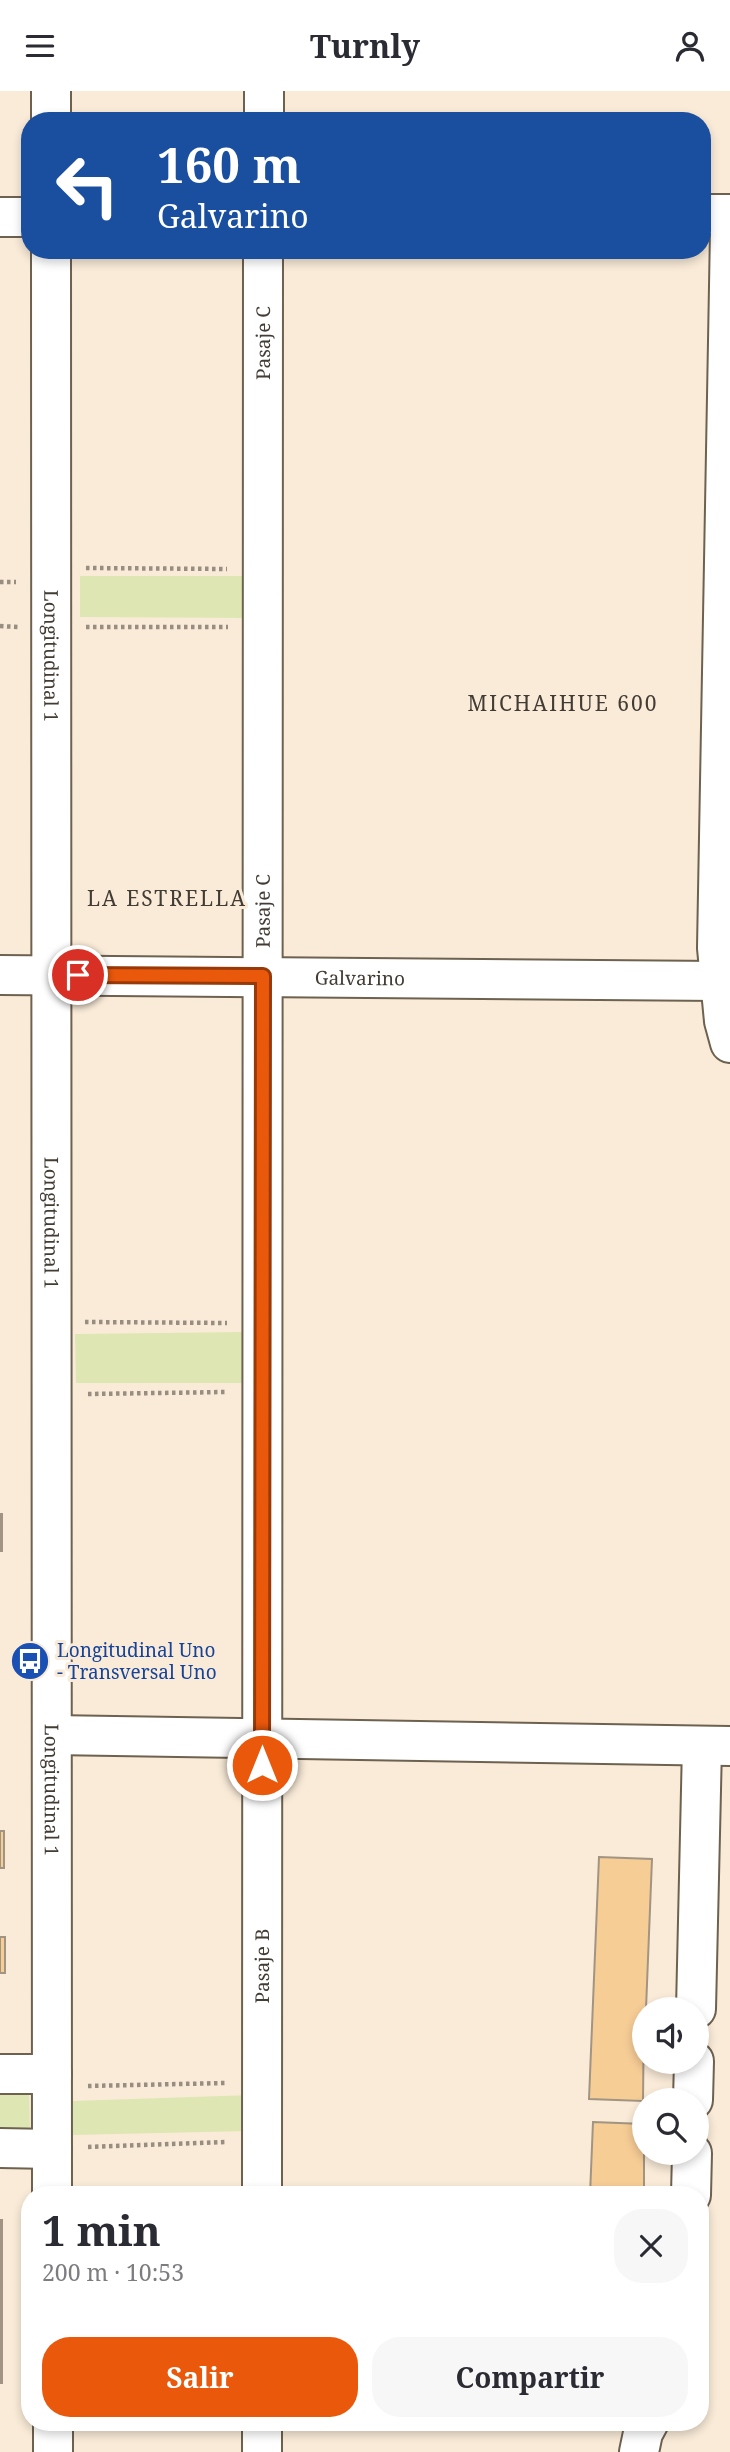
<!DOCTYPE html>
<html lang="es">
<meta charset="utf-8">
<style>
:root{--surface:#fff;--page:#f7f7f7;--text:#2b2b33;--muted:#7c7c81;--accent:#ea580c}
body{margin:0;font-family:"Noto Serif",serif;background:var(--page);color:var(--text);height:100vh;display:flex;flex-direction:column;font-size:26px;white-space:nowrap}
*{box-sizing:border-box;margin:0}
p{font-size:23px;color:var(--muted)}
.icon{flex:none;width:38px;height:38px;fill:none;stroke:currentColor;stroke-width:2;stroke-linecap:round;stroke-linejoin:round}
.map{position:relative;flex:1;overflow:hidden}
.details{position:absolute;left:21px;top:2095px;width:688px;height:245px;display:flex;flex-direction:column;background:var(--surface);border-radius:28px;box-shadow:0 4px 10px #0003}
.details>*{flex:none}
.hud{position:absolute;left:21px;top:21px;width:690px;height:147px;border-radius:28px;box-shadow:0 4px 10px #0003;background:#1a4fa0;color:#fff;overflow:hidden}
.controls{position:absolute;left:632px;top:1906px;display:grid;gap:14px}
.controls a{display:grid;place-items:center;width:77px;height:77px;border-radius:50%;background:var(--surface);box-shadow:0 4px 10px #0003;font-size:35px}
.pin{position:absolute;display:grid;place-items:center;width:60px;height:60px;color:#fff;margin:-30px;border:4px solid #fff;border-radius:50%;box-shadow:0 2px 7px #0007}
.me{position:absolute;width:77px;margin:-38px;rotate:0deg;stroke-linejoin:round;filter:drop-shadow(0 0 5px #0008)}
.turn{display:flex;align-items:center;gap:24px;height:147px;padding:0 21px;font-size:32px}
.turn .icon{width:91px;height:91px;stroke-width:2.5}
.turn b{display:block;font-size:49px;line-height:60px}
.round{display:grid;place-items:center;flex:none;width:74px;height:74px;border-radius:28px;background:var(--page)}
.headline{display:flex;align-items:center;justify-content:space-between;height:119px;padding:0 21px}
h1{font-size:42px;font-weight:700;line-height:52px}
.cta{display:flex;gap:14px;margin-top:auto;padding:14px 21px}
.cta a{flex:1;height:80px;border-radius:28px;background:var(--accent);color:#fff;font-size:28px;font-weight:700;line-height:80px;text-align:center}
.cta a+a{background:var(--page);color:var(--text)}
header{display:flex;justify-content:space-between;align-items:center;height:91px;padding:0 21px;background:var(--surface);font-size:32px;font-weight:700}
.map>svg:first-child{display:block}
.green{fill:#dee6b3}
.building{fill:#f7cd96;stroke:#a29482;stroke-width:2}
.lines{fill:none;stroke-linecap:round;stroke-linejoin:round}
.minor-casing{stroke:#6d6150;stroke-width:42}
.path{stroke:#978d80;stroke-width:4.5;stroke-dasharray:3.5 3.5;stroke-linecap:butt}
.minor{stroke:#fff;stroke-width:38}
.route-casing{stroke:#983908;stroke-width:18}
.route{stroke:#ea580c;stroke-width:12}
.labels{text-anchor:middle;stroke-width:6;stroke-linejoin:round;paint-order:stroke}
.street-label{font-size:19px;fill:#423c34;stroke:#faebd8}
.transit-label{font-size:19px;fill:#164399;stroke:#faebd8;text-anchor:start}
.neighbourhood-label{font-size:21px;letter-spacing:2px;fill:#423c34;stroke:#faebd8}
</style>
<header><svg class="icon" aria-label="menu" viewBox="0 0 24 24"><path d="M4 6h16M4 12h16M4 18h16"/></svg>Turnly<svg class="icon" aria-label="person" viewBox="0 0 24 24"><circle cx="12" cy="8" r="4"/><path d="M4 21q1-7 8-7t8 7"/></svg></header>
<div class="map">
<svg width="730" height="2361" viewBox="0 0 730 2361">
<rect width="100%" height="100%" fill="#faebd8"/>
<g class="green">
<path d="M80,485h168v42l-168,-1z"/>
<path d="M245,1241v51h-169l-1,-49z"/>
<path d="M0,1999h29l1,42h-30z"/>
<path d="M251,2004l-4,36 -174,4v-34z"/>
</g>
<g class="building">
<rect x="0" y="1423" width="2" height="37"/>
<rect x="0" y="1740" width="4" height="37"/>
<path d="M599,1766l53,2 -6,150h-2l-1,92 -54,-2z"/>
<rect x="0" y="1846" width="5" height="36"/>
<path d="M593,2031l51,2v71h-54z"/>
<rect x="0" y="2129" width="2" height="163"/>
</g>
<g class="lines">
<g class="minor-casing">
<g id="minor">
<path d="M51,0v30"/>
<path d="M264,30v-30"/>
<path d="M702,123h28"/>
<path d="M0,126h30"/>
<path d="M730,140l-13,717 7,73 6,22"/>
<path id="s1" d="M51,159l1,1945"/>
<path id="s2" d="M0,884l719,6"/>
<path d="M52,1644l678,11"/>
<path d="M696,1918l6,-263"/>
<path d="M0,1983h52"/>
<path d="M693,2009l1,-39"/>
<path d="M0,2057l52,1"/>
<path id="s3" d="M262,2104l1,-1945"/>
<path d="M691,2104l1,-42"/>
<path d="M53,2331v30"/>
<path d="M262,2361v-30"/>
<path d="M639,2361l4,-19 6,-11"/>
</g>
</g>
<g class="path">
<path d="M86,477l141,1"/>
<path d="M0,491h16"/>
<path d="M0,535l18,1"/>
<path d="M86,536h142"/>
<path d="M85,1231l142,1"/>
<path d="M88,1303l138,-2"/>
<path d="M88,1995l138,-3"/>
<path d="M88,2056l138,-5"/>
</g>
<use href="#minor" class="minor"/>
</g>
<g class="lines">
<g class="route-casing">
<path id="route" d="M78,884l185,1 -1,789"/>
</g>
<use href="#route" class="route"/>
</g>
<defs>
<g id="bus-disc" transform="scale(2.0125)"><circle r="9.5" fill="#1a4fb4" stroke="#faebd8"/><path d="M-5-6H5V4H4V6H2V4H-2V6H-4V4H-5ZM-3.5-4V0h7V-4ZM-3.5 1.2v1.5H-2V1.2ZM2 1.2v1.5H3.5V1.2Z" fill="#fff"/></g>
</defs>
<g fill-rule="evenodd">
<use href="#bus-disc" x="30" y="1570"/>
</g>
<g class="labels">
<g class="street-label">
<text dy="7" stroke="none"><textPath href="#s3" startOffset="1852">Pasaje C</textPath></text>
<text dy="7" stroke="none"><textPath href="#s1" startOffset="406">Longitudinal 1</textPath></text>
<text dy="7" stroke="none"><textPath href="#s3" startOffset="1284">Pasaje C</textPath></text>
<text dy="7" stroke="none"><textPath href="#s2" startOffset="360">Galvarino</textPath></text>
<text dy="7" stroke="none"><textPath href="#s1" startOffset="973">Longitudinal 1</textPath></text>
<text dy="7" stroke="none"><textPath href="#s1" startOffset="1540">Longitudinal 1</textPath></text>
<text dy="7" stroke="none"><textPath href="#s3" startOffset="229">Pasaje B</textPath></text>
</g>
<g class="transit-label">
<text x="57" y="1566">Longitudinal Uno<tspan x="57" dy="22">- Transversal Uno</tspan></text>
</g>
<g class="neighbourhood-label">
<text x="563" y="620">MICHAIHUE 600</text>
<text x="167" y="815">LA ESTRELLA</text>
</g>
</g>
</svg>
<div class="controls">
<a><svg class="icon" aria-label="sound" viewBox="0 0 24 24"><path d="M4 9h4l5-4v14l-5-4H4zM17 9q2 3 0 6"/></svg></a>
<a><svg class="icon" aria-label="search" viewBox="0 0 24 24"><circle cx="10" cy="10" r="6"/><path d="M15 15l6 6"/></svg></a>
</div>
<div class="pin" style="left:78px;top:884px;background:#d93025"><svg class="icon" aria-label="arrive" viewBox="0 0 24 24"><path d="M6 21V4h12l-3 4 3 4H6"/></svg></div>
<svg class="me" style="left:262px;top:1674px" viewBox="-20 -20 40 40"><circle r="17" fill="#ea580c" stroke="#fff" stroke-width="3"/><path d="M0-11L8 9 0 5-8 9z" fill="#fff"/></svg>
<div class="hud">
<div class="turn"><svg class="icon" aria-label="left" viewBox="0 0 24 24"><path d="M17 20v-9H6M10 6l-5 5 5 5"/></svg><div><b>160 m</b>Galvarino</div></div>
</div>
<section class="details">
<div class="headline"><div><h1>1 min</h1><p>200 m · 10:53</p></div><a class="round"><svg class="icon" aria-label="close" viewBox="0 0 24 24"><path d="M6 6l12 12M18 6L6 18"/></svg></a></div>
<div class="cta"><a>Salir</a><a>Compartir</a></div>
</section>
</div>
